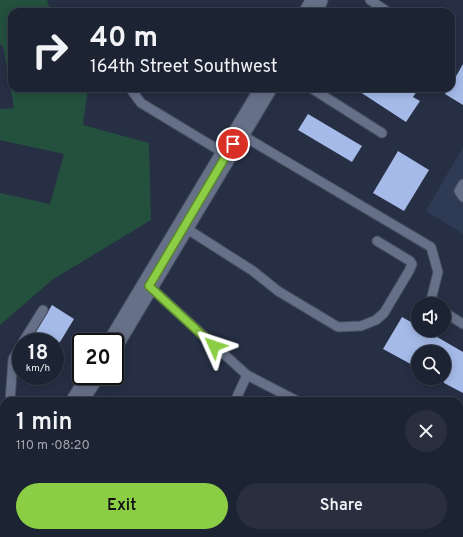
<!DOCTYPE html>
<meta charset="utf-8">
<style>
:root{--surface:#1c2333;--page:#292f3f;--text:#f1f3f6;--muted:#a0a4ac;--line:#3a404e;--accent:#8bce46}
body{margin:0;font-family:Overpass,sans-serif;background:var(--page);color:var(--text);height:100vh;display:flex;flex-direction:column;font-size:15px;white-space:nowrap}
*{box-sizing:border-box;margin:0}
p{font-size:13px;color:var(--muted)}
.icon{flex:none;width:22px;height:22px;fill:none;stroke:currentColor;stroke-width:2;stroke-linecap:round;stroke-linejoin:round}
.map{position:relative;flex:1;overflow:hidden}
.details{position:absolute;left:0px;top:397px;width:463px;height:140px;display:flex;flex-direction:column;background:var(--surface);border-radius:12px 12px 0 0;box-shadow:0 2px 10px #0003,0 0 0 1px var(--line)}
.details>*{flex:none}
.top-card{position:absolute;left:8px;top:8px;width:447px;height:84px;border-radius:12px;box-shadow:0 2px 10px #0003,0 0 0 1px var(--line);background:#1c2333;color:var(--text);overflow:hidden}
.fabs{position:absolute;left:411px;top:297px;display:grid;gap:8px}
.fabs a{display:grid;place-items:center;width:40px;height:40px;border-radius:50%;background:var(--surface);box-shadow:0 2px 10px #0003,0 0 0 1px var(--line);font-size:20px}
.speed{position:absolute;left:12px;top:333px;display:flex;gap:8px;font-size:20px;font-weight:700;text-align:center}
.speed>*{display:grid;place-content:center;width:52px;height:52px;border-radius:50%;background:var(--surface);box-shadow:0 2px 10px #0003,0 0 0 1px var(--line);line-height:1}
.speed small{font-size:10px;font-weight:400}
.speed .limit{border:2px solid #111;border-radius:6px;background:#fff;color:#111}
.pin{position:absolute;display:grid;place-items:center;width:34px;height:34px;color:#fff;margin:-17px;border:2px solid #fff;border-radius:50%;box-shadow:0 1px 4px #0007}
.me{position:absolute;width:44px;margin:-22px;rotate:312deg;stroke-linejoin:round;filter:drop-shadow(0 0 3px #0008)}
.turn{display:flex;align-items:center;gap:14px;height:84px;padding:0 16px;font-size:18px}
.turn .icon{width:52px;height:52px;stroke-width:2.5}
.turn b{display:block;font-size:28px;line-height:34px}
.round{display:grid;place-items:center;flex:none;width:42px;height:42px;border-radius:21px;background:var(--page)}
.headline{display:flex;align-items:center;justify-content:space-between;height:68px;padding:0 16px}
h1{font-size:24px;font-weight:600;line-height:30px}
.primary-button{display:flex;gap:8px;margin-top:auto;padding:8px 16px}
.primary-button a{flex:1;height:46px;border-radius:24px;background:var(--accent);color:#111;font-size:16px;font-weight:600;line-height:46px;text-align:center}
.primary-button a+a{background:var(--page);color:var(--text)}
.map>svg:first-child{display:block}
.built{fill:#2f3a54}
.green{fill:#24503e}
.building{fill:#a5bae8}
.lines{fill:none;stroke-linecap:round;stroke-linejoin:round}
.service-casing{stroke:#464d5f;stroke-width:11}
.tertiary-casing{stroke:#464d5f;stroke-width:23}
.service{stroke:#667088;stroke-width:9}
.tertiary{stroke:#667088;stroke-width:21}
.route-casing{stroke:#5a862e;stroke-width:10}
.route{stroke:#8bce46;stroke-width:7}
</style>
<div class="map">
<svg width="463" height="537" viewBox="0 0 463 537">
<rect width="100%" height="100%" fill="#262f44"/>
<path class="built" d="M463,147v87l-37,-23z"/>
<g class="green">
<path d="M0,0h47l4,12h-39v76h76l-5,37 66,18 2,77 -99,60 -52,45v-132l50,11 14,-50 -64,-14v-31l14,-1 -11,-62 -3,-2z"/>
<path d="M6,533h71l6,4h-79z"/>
</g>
<g class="building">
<path d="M463,64v41l-18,-11 4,-6h2v-3z"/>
<path d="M354,88h65l-6,9 7,4 -14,21z"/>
<path d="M308,114l54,32 -10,16 -54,-32z"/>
<path d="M398,151l31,19 -25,41 -31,-18z"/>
<path d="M52,305l22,14 -14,23h-30z"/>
<path d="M402,317l16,9v4h7l38,22v41l-19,-10v-31h-26v16l-35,-19z"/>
</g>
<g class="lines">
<g class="service-casing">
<g id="service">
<path d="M370,0l18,12"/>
<path d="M130,88l11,15 86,52"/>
<path d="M311,88l71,45"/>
<path d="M240,134l191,113 7,25 -8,32"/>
<path d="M463,184l-4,7 4,6"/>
<path d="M184,227l69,44 25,20 60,36 23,-1 15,-6 8,-7 25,-42 3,-7 -2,-3 -33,-20"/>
<path d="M149,286l98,89 50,26"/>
<path d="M444,312l19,12"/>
<path d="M23,342l20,-32"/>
<path d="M10,401l3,-42 8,-13"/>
<path d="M235,401l12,-26"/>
<path d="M439,533l2,4"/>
<path d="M339,537l3,-4"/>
</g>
</g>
<g class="tertiary-casing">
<g id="tertiary">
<path d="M310,12l7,-12"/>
<path d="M114,342l152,-254"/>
<path d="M77,401l16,-25"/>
<path d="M0,521l4,-6"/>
</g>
</g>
<use href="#service" class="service"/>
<use href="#tertiary" class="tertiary"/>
</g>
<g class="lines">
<g class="route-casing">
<path id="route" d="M214,346l-65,-60 84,-142"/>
</g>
<use href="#route" class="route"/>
</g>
</svg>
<div class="fabs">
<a><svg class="icon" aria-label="sound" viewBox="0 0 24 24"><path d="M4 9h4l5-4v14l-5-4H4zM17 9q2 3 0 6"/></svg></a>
<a><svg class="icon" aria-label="search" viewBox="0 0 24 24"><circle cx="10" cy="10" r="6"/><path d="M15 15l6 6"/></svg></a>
</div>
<div class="speed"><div>18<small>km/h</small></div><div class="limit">20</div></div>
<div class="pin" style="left:233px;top:144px;background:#d93025"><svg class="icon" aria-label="arrive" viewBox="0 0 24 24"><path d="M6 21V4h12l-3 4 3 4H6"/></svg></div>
<svg class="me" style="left:214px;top:346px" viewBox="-20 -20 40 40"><path d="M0-17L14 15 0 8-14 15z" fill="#8bce46" stroke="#fff" stroke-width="4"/></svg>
<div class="top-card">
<div class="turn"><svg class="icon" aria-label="right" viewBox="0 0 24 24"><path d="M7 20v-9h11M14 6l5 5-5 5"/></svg><div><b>40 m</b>164th Street Southwest</div></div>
</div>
<section class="details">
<div class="headline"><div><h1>1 min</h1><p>110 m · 08:20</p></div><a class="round"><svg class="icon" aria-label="close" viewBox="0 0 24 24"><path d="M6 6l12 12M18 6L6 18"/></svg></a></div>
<div class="primary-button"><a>Exit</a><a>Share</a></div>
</section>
</div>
